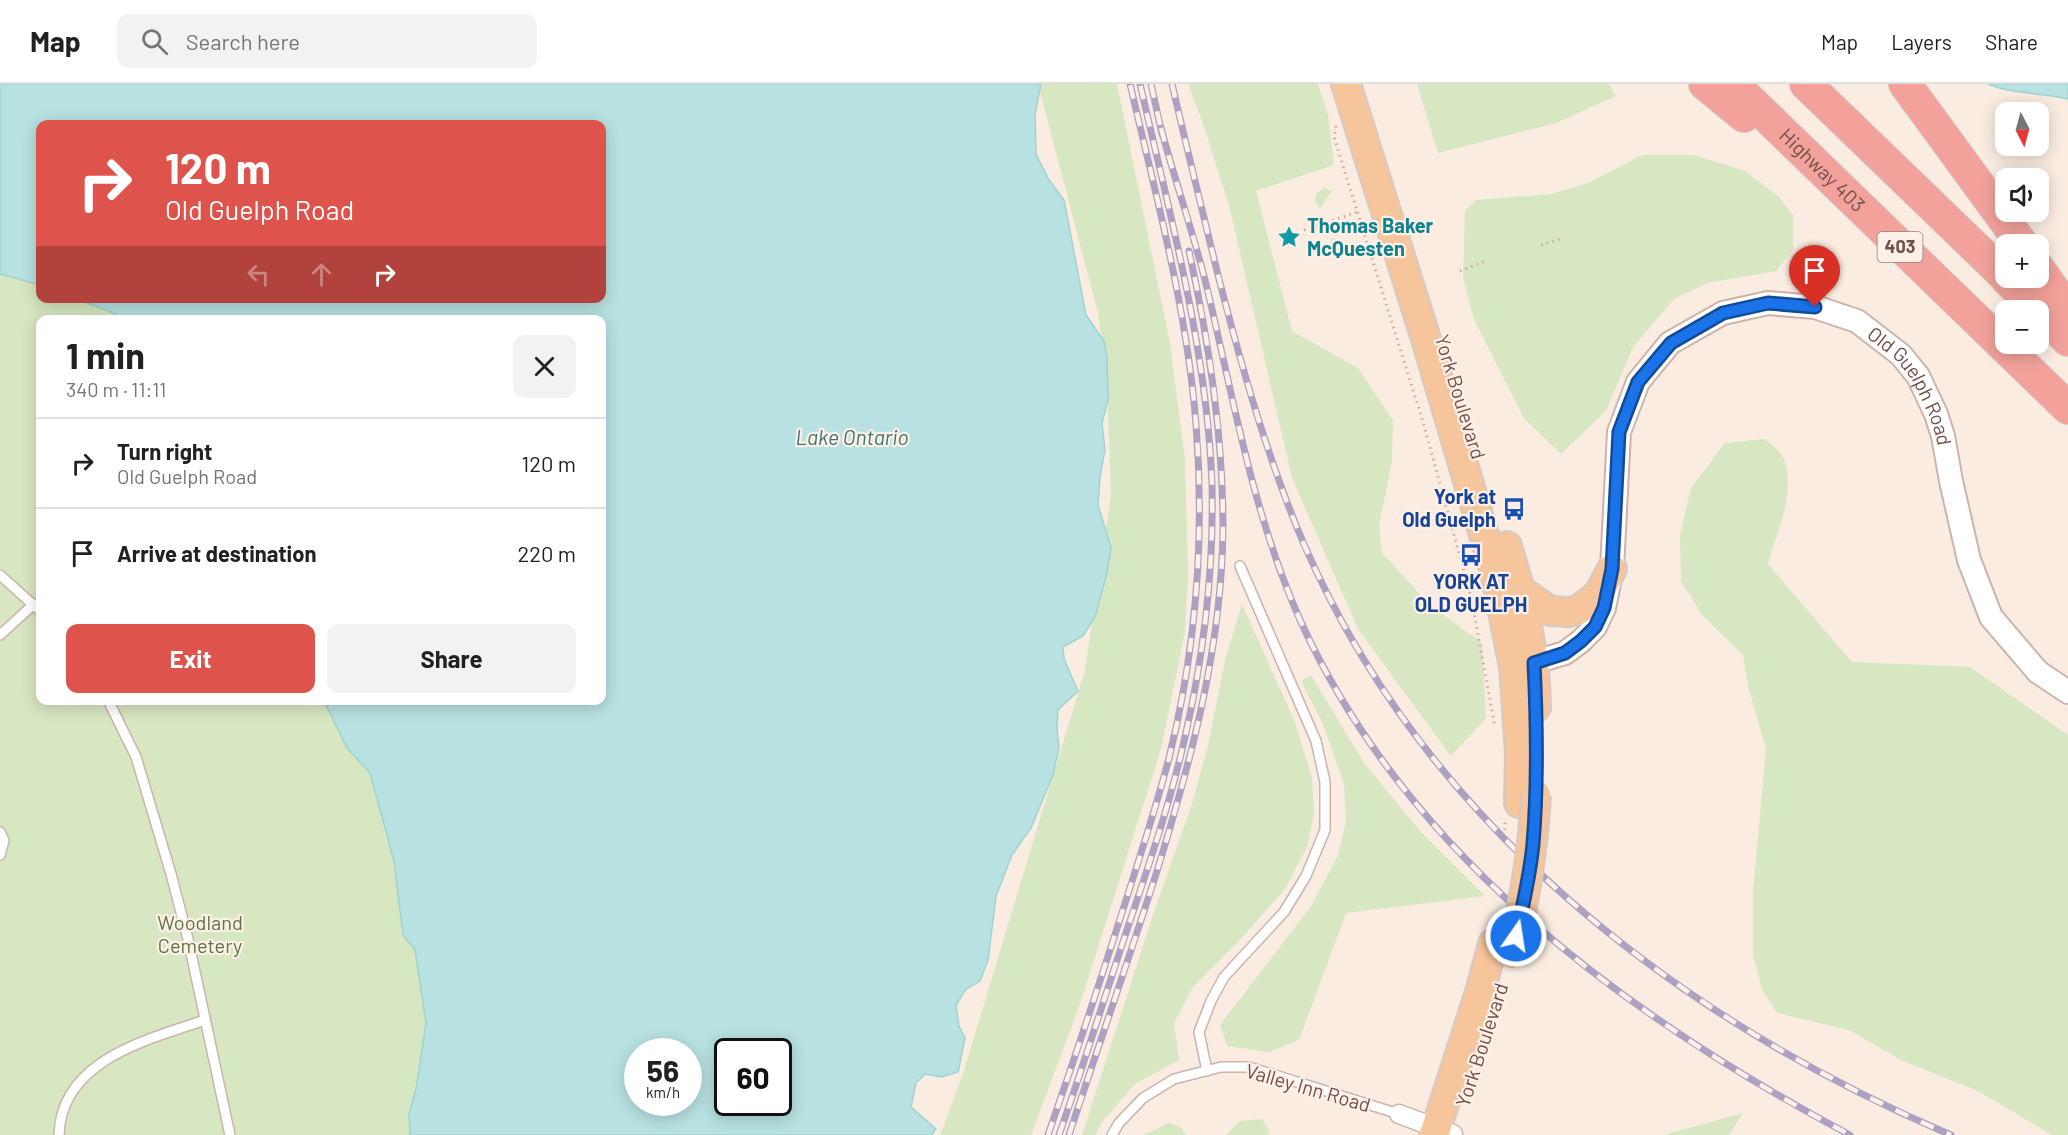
<!DOCTYPE html>
<meta charset="utf-8">
<style>
:root{--surface:#fff;--page:#f2f2f2;--text:#202124;--muted:#757577;--line:#e0e0e0;--accent:#de534c}
body{margin:0;font-family:Barlow,sans-serif;background:var(--page);color:var(--text);height:100vh;display:flex;flex-direction:column;font-size:22px;white-space:nowrap}
*{box-sizing:border-box;margin:0}
p{font-size:20px;color:var(--muted)}
.icon{flex:none;width:33px;height:33px;fill:none;stroke:currentColor;stroke-width:2;stroke-linecap:round;stroke-linejoin:round}
.map{position:relative;flex:1;overflow:hidden}
.sheet{position:absolute;left:36px;top:231px;width:570px;height:390px;display:flex;flex-direction:column;background:var(--surface);border-radius:12px;box-shadow:0 3px 15px #0003}
.sheet>*{flex:none}
.banner{position:absolute;left:36px;top:36px;width:570px;height:183px;border-radius:12px;box-shadow:0 3px 15px #0003;background:#de534c;color:#fff;overflow:hidden}
.needle{width:39px;rotate:174deg}
.fabs{position:absolute;left:1995px;top:18px;display:grid;gap:12px}
.fabs a{display:grid;place-items:center;width:54px;height:54px;border-radius:12px;background:var(--surface);box-shadow:0 3px 15px #0003;font-size:30px}
.speed{position:absolute;left:624px;top:954px;display:flex;gap:12px;font-size:30px;font-weight:700;text-align:center}
.speed>*{display:grid;place-content:center;width:78px;height:78px;border-radius:50%;background:var(--surface);box-shadow:0 3px 15px #0003;line-height:1}
.speed small{font-size:15px;font-weight:400}
.speed .limit{border:3px solid #111;border-radius:9px;background:#fff;color:#111}
.pin{position:absolute;display:grid;place-items:center;width:51px;height:51px;color:#fff;margin:-62px -26px;border-radius:50% 50% 50% 0;rotate:-45deg;box-shadow:0 0 6px #0007}
.pin .icon{rotate:45deg}
.me{position:absolute;width:66px;margin:-33px;rotate:13deg;stroke-linejoin:round;filter:drop-shadow(0 0 4px #0008)}
.turn{display:flex;align-items:center;gap:21px;height:126px;padding:0 30px;font-size:27px}
.turn .icon{width:78px;height:78px;stroke-width:2.5}
.turn b{display:block;font-size:42px;line-height:51px}
.lanes{display:flex;align-items:center;height:57px;padding:0 30px;background:#0003;justify-content:center;gap:30px;direction:ltr}
.lanes .off{opacity:.35}
.round{display:grid;place-items:center;flex:none;width:63px;height:63px;border-radius:12px;background:var(--page)}
.summary{display:flex;align-items:center;justify-content:space-between;height:102px;padding:0 30px}
h1{font-size:36px;font-weight:700;line-height:45px}
.cta{display:flex;gap:12px;margin-top:auto;padding:12px 30px}
.cta a{flex:1;height:69px;border-radius:12px;background:var(--accent);color:#fff;font-size:24px;font-weight:700;line-height:69px;text-align:center}
.cta a+a{background:var(--page);color:var(--text)}
ul{padding:0;list-style:none}
li{display:flex;align-items:center;gap:18px;height:90px;padding:0 30px;border-top:2px solid var(--line)}
li div{flex:1}
li b{display:block;font-size:22px}
li em{font-style:normal}
header{display:flex;align-items:center;gap:36px;box-sizing:border-box;height:84px;padding:0 30px;background:var(--surface);border-bottom:2px solid var(--line)}
header strong{font-size:28px}
nav{display:flex;gap:33px;margin-inline-start:auto;font-size:21px}
.search{width:420px;height:54px;background:var(--page);display:flex;align-items:center;gap:15px;box-sizing:border-box;padding:0 21px;border-radius:12px;color:var(--muted);font-size:22px}
.map>svg:first-child{display:block}
.green{fill:#d7e7c1}
.water{fill:#b7e2e1;stroke:#9ed3d2;stroke-width:1.5;fill-rule:evenodd}
.lines{fill:none;stroke-linecap:round;stroke-linejoin:round}
.service-casing{stroke:#cdb4ab;stroke-width:12}
.minor-casing{stroke:#cdb4ab;stroke-width:21}
.tertiary-casing{stroke:#cdb4ab;stroke-width:26}
.primary-casing{stroke:#d4cac8;stroke-width:32}
.motorway-casing{stroke:#d4cac8;stroke-width:34}
.path{stroke:#d2a99e;stroke-width:3;stroke-dasharray:1.5 4.5;stroke-linecap:butt}
.service{stroke:#fff;stroke-width:9}
.minor{stroke:#fff;stroke-width:18}
.tertiary{stroke:#fff;stroke-width:22}
.primary{stroke:#f6c59c;stroke-width:28}
.motorway{stroke:#f2a29a;stroke-width:32}
.rail-casing{stroke:#ada1c2;stroke-width:7}
.rail{stroke:#fef0e6;stroke-width:4.5;stroke-dasharray:14;stroke-linecap:butt}
.primary-bridge-casing{stroke:#d4cac8;stroke-width:32;stroke-linecap:butt}
.primary-bridge{stroke:#f6c59c;stroke-width:28}
.route-casing{stroke:#114b97;stroke-width:15}
.route{stroke:#1a73e8;stroke-width:10}
.labels{text-anchor:middle;stroke-width:4.5;stroke-linejoin:round;paint-order:stroke}
.shield{fill:#fef0e6;stroke:#9b8078;stroke-width:1.5}
.shield-label{font-size:18px;font-weight:bold;fill:#705049}
.street-label{font-size:20px;fill:#705049;stroke:#fef0e6}
.culture-label{font-size:20px;font-weight:bold;fill:#0d838f;stroke:#fef0e6;text-anchor:start}
.transit-label{font-size:20px;font-weight:bold;fill:#164399;stroke:#fef0e6;text-anchor:end}
.park-label{font-size:20px;fill:#5a7542;stroke:#fef0e6}
.water-label{font-size:21px;font-style:italic;fill:#3f7575;stroke:#fef0e6}
</style>
<header>
<strong>Map</strong>
<div class="search"><svg class="icon" aria-label="search" viewBox="0 0 24 24"><circle cx="10" cy="10" r="6"/><path d="M15 15l6 6"/></svg>Search here</div>
<nav><a>Map</a><a>Layers</a><a>Share</a></nav>
</header>
<div class="map">
<svg width="2068" height="1051" viewBox="0 0 2068 1051">
<rect width="100%" height="100%" fill="#faece1"/>
<g class="green">
<path d="M1038,0h79l53,259 15,117 3,114 -3,58 -24,117 -81,255 -49,131h-91l23,-61 122,-404 26,-176 -4,-112 -9,-69z"/>
<path d="M1188,0h130l10,31 6,50 -78,26 36,140 66,37 35,52 -1,42 -13,63 3,28 49,53 51,37 4,75 -35,38 -93,-127 -66,-151 -63,-273 -28,-87z"/>
<path d="M1417,0h192l7,12 -60,27 -118,30z"/>
<path d="M1642,71h52l51,16 34,26 14,18v35l-17,21 -69,12 -33,16 -41,48 -27,64 -45,43 -37,-36 -50,-99 -11,-41 2,-67 11,-11 75,-6 37,-11z"/>
<path d="M1324,104l8,3 -12,17 -5,-7 2,-8z"/>
<path d="M1331,154l19,7c-8,14 -20,8 -19,-7z"/>
<path d="M0,190l40,11v13l38,1 38,15 4,5 -80,1v380l284,1 23,47 23,25 24,88 9,74 12,15 30,185h-445z"/>
<path d="M1765,355c6,6 16,13 19,20 12,34 -7,73 -16,105l84,98 118,5 98,68v400h-16l-74,-44 -75,-30 -54,-31 -72,-17 -15,-24 -9,-34v-63l13,-143 -18,-63 -5,-31 -41,-40 -21,-34 -1,-46 11,-47 34,-45z"/>
<path d="M1242,520l52,116 18,58 2,37 -7,32 -22,42 -44,50 -48,48 -19,36 5,37 -44,24 -31,36 -9,15h-13l71,-220 39,-111 16,-58 18,-90z"/>
<path d="M1311,591l53,88 56,68 65,65 -139,17 -47,127 -30,12 -42,-6 -7,-21 92,-120 26,-50 8,-33 -2,-38 -22,-62 -21,-41z"/>
<path d="M1743,1029l-14,22h-65z"/>
<path d="M1262,1035l8,13 -2,3h-42l14,-14z"/>
<path d="M1169,1039l11,4 6,8h-42z"/>
</g>
<g class="water">
<path d="M0,0h1041l-6,30 1,40 13,26 15,20 22,115 18,26 3,16 1,43 -6,23 3,27 -5,27 -2,28 13,42 -4,26 -12,44 -12,19 -20,11 1,12 14,32 -20,19 -1,18 2,20 -6,27 -22,53 -19,27 -16,41 -8,64 -8,21 -14,8 -10,16 3,21 6,12 -7,34 -16,5 -17,-3 -9,9 -5,24 25,22 -5,6h-521l-1,-21 7,-25 10,-66 -11,-73 -12,-15 -9,-74 -24,-88 -23,-25 -23,-47 278,-1v-380h-482l-4,-6 -38,-15 524,-1v-174h-562v161l-40,-11zM638,968h50v50h-50zM728,968h50v50h-50z"/>
<path d="M1988,0h80v15c-25,-6 -57,-5 -80,-15z"/>
</g>
<g class="lines">
<g class="service-casing">
<g id="service">
<path d="M0,491l40,36"/>
<path d="M0,551l34,-31"/>
<path d="M108,616l28,57 35,117 17,65 42,196"/>
<path d="M0,748l4,8 -4,15"/>
<path d="M1207,987l-8,-39 12,-31 13,-24 60,-65 22,-36 19,-46v-48l-9,-41 -76,-175"/>
<path d="M59,1051c2,-75 88,-95 146,-115"/>
<path d="M1112,1051l7,-12 24,-25 31,-19 47,-12h28l150,47"/>
</g>
</g>
<g class="minor-casing">
<path id="minor" d="M1399,1030l54,20"/>
</g>
<g class="tertiary-casing">
<g id="tertiary">
<path id="s1" d="M1518,583l47,-14 16,-12 14,-14 9,-19 8,-39 7,-137 19,-50 32,-39 53,-30 45,-10 47,4 42,14 44,34 17,21 18,38 7,22 8,45 18,79 22,57 47,55 30,20"/>
</g>
</g>
<g class="primary-casing">
<g id="primary">
<path d="M1346,0l80,255 69,233 19,95 6,86 -1,50"/>
<path d="M1507,462l13,44 14,73 2,44"/>
<path d="M1520,506l30,21 20,1 10,-3 18,-14 14,-26"/>
<path d="M1434,1051l46,-143 13,-48"/>
</g>
</g>
<g class="motorway-casing">
<g id="motorway">
<path d="M1705,0l39,32"/>
<path id="s2" d="M1733,0l335,324"/>
<path d="M1806,0l200,193"/>
<path d="M1905,0l117,160"/>
<path d="M2038,184l30,42"/>
<path d="M2006,194l62,62"/>
</g>
</g>
<g class="path">
<path d="M1336,42l-2,11 89,285 48,175 24,130"/>
<path d="M1304,146l53,-18"/>
<path d="M1541,161l22,-7"/>
<path d="M1460,187l26,-10"/>
<path d="M1505,746v-10"/>
</g>
<use href="#service" class="service"/>
<use href="#minor" class="minor"/>
<use href="#tertiary" class="tertiary"/>
<use href="#primary" class="primary"/>
<use href="#motorway" class="motorway"/>
<g class="rail-casing">
<g id="rail">
<path d="M1151,0l11,50"/>
<path d="M1172,0c15,65 31,130 47,195 23,89 48,178 84,263 121,281 372,475 648,593"/>
<path d="M1161,44c14,54 33,106 46,160 27,113 46,227 94,334 107,235 327,395 549,513"/>
<path d="M1048,1051c25,-72 49,-144 72,-216 17,-54 35,-107 49,-161 27,-109 36,-221 27,-334 -9,-115 -40,-228 -66,-340"/>
<path d="M1059,1051c23,-65 43,-130 65,-196 22,-66 46,-134 61,-202 19,-83 29,-168 27,-253 -5,-136 -42,-268 -72,-400"/>
<path d="M1069,1051c29,-88 60,-176 88,-264 35,-114 65,-224 66,-344 0,-94 -14,-185 -34,-276"/>
</g>
</g>
<use href="#rail" class="rail"/>
<g class="primary-bridge-casing">
<path id="primary-bridge" d="M1512,870c13,-55 21,-102 24,-159"/>
</g>
<use href="#primary-bridge" class="primary-bridge"/>
</g>
<g class="lines">
<g class="route-casing">
<path id="route" d="M1516,852c7,-30 14,-61 17,-92 5,-60 4,-120 1,-181l31,-10 16,-12 14,-14 9,-19 8,-39 7,-137 19,-50 33,-39 52,-30 45,-10 47,4"/>
</g>
<use href="#route" class="route"/>
</g>
<defs>
<g id="sight-bare" transform="scale(1.8)"><path d="M0-6L1.8-2.2L6-1.7L2.9 1.2L3.7 5.4L0 3.3L-3.7 5.4L-2.9 1.2L-6-1.7L-1.8-2.2Z" fill="#0f9aa8" stroke="#fef0e6" stroke-width="2.5" paint-order="stroke"/></g>
<g id="bus-bare" transform="scale(1.8)"><path d="M-5-6H5V4H4V6H2V4H-2V6H-4V4H-5ZM-3.5-4V0h7V-4ZM-3.5 1.2v1.5H-2V1.2ZM2 1.2v1.5H3.5V1.2Z" fill="#1a4fb4" stroke="#fef0e6" stroke-width="2.5" paint-order="stroke"/></g>
</defs>
<g fill-rule="evenodd">
<use href="#sight-bare" x="1289" y="153"/>
<use href="#bus-bare" x="1514" y="425"/>
<use href="#bus-bare" x="1471" y="471"/>
</g>
<g class="labels">
<rect class="shield" x="1877.5" y="148" width="45" height="30" rx="4.5"/>
<g class="shield-label">
<text x="1900" y="169">403</text>
</g>
<g class="street-label">
<text dy="7" stroke="none"><textPath href="#s2" startOffset="124">Highway 403</textPath></text>
<text dy="7" stroke="none"><textPath href="#s1" startOffset="676">Old Guelph Road</textPath></text>
<text transform="translate(1460 313) rotate(73)" y="7">York Boulevard</text>
<text transform="translate(1482 961) rotate(-72)" y="7">York Boulevard</text>
<text transform="translate(1308 1004) rotate(16)" y="7">Valley Inn Road</text>
</g>
<g class="culture-label">
<text x="1307" y="149">Thomas Baker<tspan x="1307" dy="23">McQuesten</tspan></text>
</g>
<g class="transit-label">
<text x="1496" y="420">York at<tspan x="1496" dy="23">Old Guelph</tspan></text>
<text x="1471" y="505" text-anchor="middle">YORK AT<tspan x="1471" dy="23">OLD GUELPH</tspan></text>
</g>
<g class="park-label">
<text x="200" y="846">Woodland<tspan x="200" dy="23">Cemetery</tspan></text>
</g>
<g class="water-label">
<text x="852" y="361">Lake Ontario</text>
</g>
</g>
</svg>
<div class="fabs">
<a><svg class="needle" viewBox="-14 -14 28 28"><path d="M0-13l5 13h-10z" fill="#e53935"/><path d="M0 13l5-13h-10z" fill="#757577"/></svg></a>
<a><svg class="icon" aria-label="sound" viewBox="0 0 24 24"><path d="M4 9h4l5-4v14l-5-4H4zM17 9q2 3 0 6"/></svg></a>
<a>+</a>
<a>−</a>
</div>
<div class="speed"><div>56<small>km/h</small></div><div class="limit">60</div></div>
<div class="pin" style="left:1815px;top:223px;background:#d93025"><svg class="icon" aria-label="arrive" viewBox="0 0 24 24"><path d="M6 21V4h12l-3 4 3 4H6"/></svg></div>
<svg class="me" style="left:1516px;top:852px" viewBox="-20 -20 40 40"><circle r="17" fill="#1a73e8" stroke="#fff" stroke-width="3"/><path d="M0-11L8 9 0 5-8 9z" fill="#fff"/></svg>
<div class="banner">
<div class="turn"><svg class="icon" aria-label="right" viewBox="0 0 24 24"><path d="M7 20v-9h11M14 6l5 5-5 5"/></svg><div><b>120 m</b>Old Guelph Road</div></div>
<div class="lanes"><svg class="icon off" aria-label="left" viewBox="0 0 24 24"><path d="M17 20v-9H6M10 6l-5 5 5 5"/></svg><svg class="icon off" aria-label="ahead" viewBox="0 0 24 24"><path d="M12 20V5M6 11l6-6 6 6"/></svg><svg class="icon" aria-label="right" viewBox="0 0 24 24"><path d="M7 20v-9h11M14 6l5 5-5 5"/></svg></div>
</div>
<section class="sheet">
<div class="summary"><div><h1>1 min</h1><p>340 m · 11:11</p></div><a class="round"><svg class="icon" aria-label="close" viewBox="0 0 24 24"><path d="M6 6l12 12M18 6L6 18"/></svg></a></div>
<ul>
<li><svg class="icon" aria-label="right" viewBox="0 0 24 24"><path d="M7 20v-9h11M14 6l5 5-5 5"/></svg><div><b>Turn right</b><p>Old Guelph Road</p></div><em>120 m</em></li>
<li><svg class="icon" aria-label="arrive" viewBox="0 0 24 24"><path d="M6 21V4h12l-3 4 3 4H6"/></svg><div><b>Arrive at destination</b></div><em>220 m</em></li>
</ul>
<div class="cta"><a>Exit</a><a>Share</a></div>
</section>
</div>
